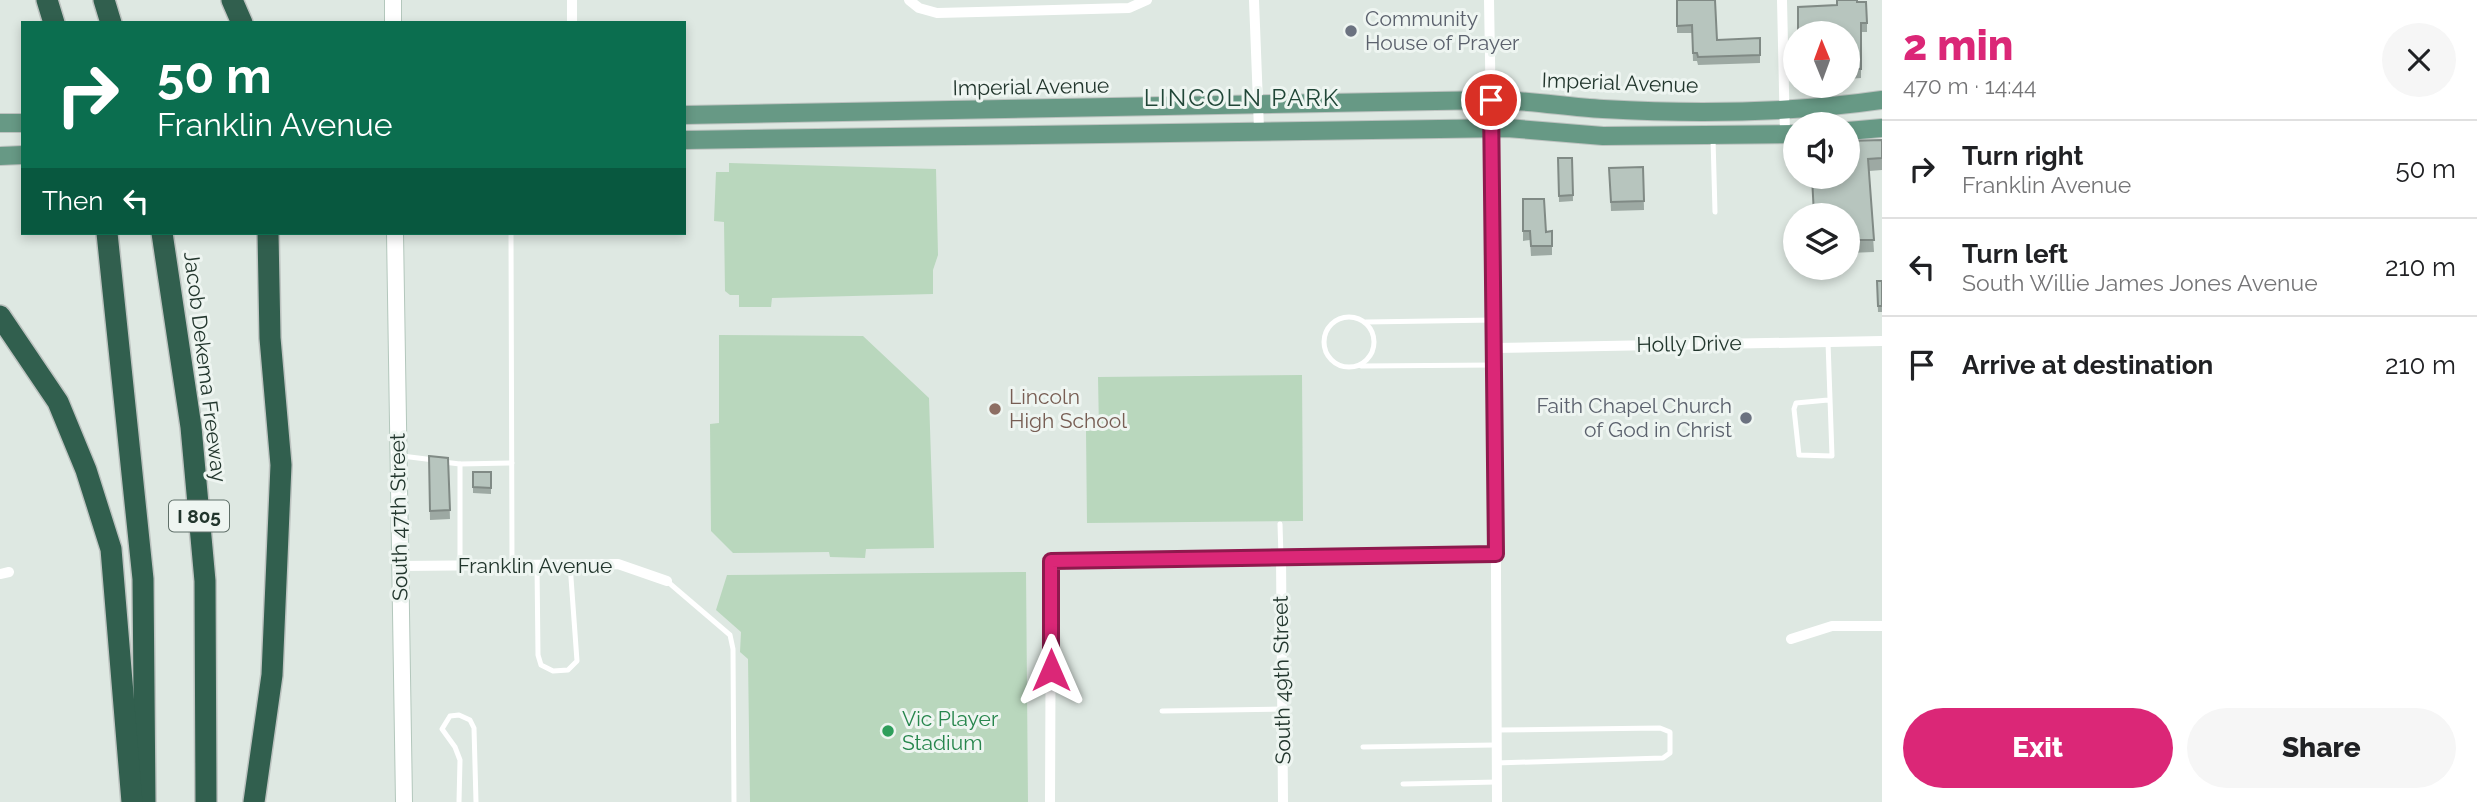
<!DOCTYPE html>
<meta charset="utf-8">
<style>
:root{--surface:#fff;--page:#f6f6f6;--text:#202124;--muted:#757577;--line:#e0e0e0;--accent:#db2777}
body{margin:0;font-family:Raleway,sans-serif;background:var(--page);color:var(--text);height:100vh;display:flex;flex-direction:column;font-size:26px;white-space:nowrap}
*{box-sizing:border-box;margin:0}
p{font-size:23px;color:var(--muted)}
.icon{flex:none;width:38px;height:38px;fill:none;stroke:currentColor;stroke-width:2;stroke-linecap:round;stroke-linejoin:round}
.map{position:relative;flex:1;overflow:hidden}
.sheet{display:flex;flex-direction:column;background:var(--surface);width:595px}
.sheet>*{flex:none}
.guide{position:absolute;left:21px;top:21px;width:665px;height:214px;border-radius:0px;box-shadow:0 4px 10px #0003;background:#0b6e4f;color:#fff;overflow:hidden}
.needle{width:46px;rotate:359deg}
.controls{position:absolute;left:1783px;top:21px;display:grid;gap:14px}
.controls a{display:grid;place-items:center;width:77px;height:77px;border-radius:50%;background:var(--surface);box-shadow:0 4px 10px #0003;font-size:35px}
.pin{position:absolute;display:grid;place-items:center;width:60px;height:60px;color:#fff;margin:-30px;border:4px solid #fff;border-radius:50%;box-shadow:0 2px 7px #0007}
.me{position:absolute;width:77px;margin:-38px;rotate:0deg;stroke-linejoin:round;filter:drop-shadow(0 0 5px #0008)}
.turn{display:flex;align-items:center;gap:24px;height:147px;padding:0 21px;font-size:32px}
.turn .icon{width:91px;height:91px;stroke-width:2.5}
.turn b{display:block;font-size:49px;line-height:60px}
.then{display:flex;align-items:center;height:66px;padding:0 21px;background:#0003;gap:14px;font-size:26px}
.round{display:grid;place-items:center;flex:none;width:74px;height:74px;border-radius:37px;background:var(--page)}
.head{display:flex;align-items:center;justify-content:space-between;height:119px;padding:0 21px}
h1{font-size:42px;font-weight:800;line-height:52px;color:var(--accent)}
.button{display:flex;gap:14px;margin-top:auto;padding:14px 21px}
.button a{flex:1;height:80px;border-radius:42px;background:var(--accent);color:#fff;font-size:28px;font-weight:800;line-height:80px;text-align:center}
.button a+a{background:var(--page);color:var(--text)}
ul{padding:0;list-style:none}
li{display:flex;align-items:center;gap:21px;height:98px;padding:0 21px;border-top:2px solid var(--line)}
li div{flex:1}
li b{display:block;font-size:26px}
li em{font-style:normal}
main{display:flex;flex:1;min-height:0}
.map>svg:first-child{display:block}
.green{fill:#b9d7bd}
.lines{fill:none;stroke-linecap:round;stroke-linejoin:round}
.secondary-casing{stroke:#b3c7bc;stroke-width:18}
.primary-casing{stroke:#bdc3c0;stroke-width:20}
.motorway-casing{stroke:#bdc3c0;stroke-width:24}
.service{stroke:#fff;stroke-width:5}
.minor{stroke:#fff;stroke-width:10}
.secondary{stroke:#fff;stroke-width:16}
.primary{stroke:#679985;stroke-width:18}
.motorway{stroke:#315f4e;stroke-width:21}
.wall{fill:#9da9a3}
.building{fill:#b7c5be;stroke:#808a85;stroke-width:2}
.route-casing{stroke:#8e194d;stroke-width:18}
.route{stroke:#db2777;stroke-width:12}
.worship-dot{fill:#6b7280;stroke:#eef5f1;stroke-width:2.5}
.education-dot{fill:#8d6e63;stroke:#eef5f1;stroke-width:2.5}
.leisure-dot{fill:#2e9e5b;stroke:#eef5f1;stroke-width:2.5}
.labels{text-anchor:middle;stroke-width:6;stroke-linejoin:round;paint-order:stroke}
.shield{fill:#eef5f1;stroke:#5f6f68;stroke-width:2}
.shield-label{font-size:19px;font-weight:bold;fill:#22362d}
.worship-label{font-size:21px;fill:#5b616d;stroke:#eef5f1;text-anchor:start}
.street-label{font-size:21px;fill:#22362d;stroke:#eef5f1}
.education-label{font-size:21px;fill:#785e54;stroke:#eef5f1;text-anchor:start}
.leisure-label{font-size:21px;fill:#27864d;stroke:#eef5f1;text-anchor:start}
.quarter-label{font-size:24px;letter-spacing:2px;fill:#204637;stroke:#eef5f1}
</style>
<main>
<div class="map">
<svg width="1882" height="802" viewBox="0 0 1882 802">
<rect width="100%" height="100%" fill="#dee8e2"/>
<g class="green">
<path d="M729,163l207,6 2,86 -5,15v24l-161,4 -1,9h-32v-12h-9l-5,-4 -1,-69 -10,-1 2,-49h13z"/>
<path d="M719,335l144,1 66,62 5,150 -68,1 -1,9 -35,-1 -1,-5 -96,1 -22,-22 -1,-107 9,-1z"/>
<path d="M1302,375l1,146 -216,2 -1,-92 13,-1 -1,-53z"/>
<path d="M1026,572l2,230h-278l-2,-143 -8,-7 1,-20 -25,-22 11,-35z"/>
</g>
<g class="lines">
<g class="secondary-casing">
<g id="secondary">
<path d="M393,0v23"/>
<path d="M395,233l9,569"/>
</g>
</g>
<g class="primary-casing">
<g id="primary">
<path d="M684,115l807,-15c37,0 75,7 112,9 90,5 190,4 279,-9"/>
<path d="M0,123h23"/>
<path d="M1848,131l34,-3"/>
<path d="M684,140l823,-12 96,8 193,-2"/>
<path d="M0,156l23,-1"/>
</g>
</g>
<g class="motorway-casing">
<g id="motorway">
<path d="M47,0l7,23"/>
<path d="M104,0l7,23"/>
<path d="M232,0l10,23"/>
<path d="M107,233l36,346 2,223"/>
<path d="M162,233l29,194 14,154 1,221"/>
<path d="M0,316l58,86 28,68 25,79 21,253"/>
<path d="M254,802l18,-127 9,-210 -11,-127 -2,-105"/>
</g>
</g>
<g class="service">
<path d="M1713,138l2,74"/>
<path d="M511,233l1,332"/>
<circle cx="1349" cy="342" r="25"/>
<path d="M1366,322l129,-2"/>
<path d="M1361,366l134,-1"/>
<path d="M1828,400l-32,3 -2,6 5,46 33,1 -4,-114"/>
<path d="M402,456l32,4"/>
<path d="M443,462l17,2v101"/>
<path d="M460,464l52,-1"/>
<path d="M1280,524l1,33"/>
<path d="M537,565l1,90 3,10 12,6 15,-1 9,-9 -7,-97"/>
<path d="M668,582l62,53 3,14 1,153"/>
<path d="M1162,711l119,-2"/>
<path d="M1363,747l132,-2"/>
<path d="M1496,763l167,-5 7,-5v-21l-10,-4 -163,2"/>
<path d="M1403,784l94,-2"/>
<path d="M459,802l1,-42 -5,-13 -13,-18 8,-13 9,-1 11,5 4,8 2,74"/>
</g>
<g class="minor">
<path d="M572,0v23"/>
<path d="M909,0l10,8 18,5 192,-5 18,-8"/>
<path d="M1254,0l5,129"/>
<path d="M1489,0l6,348 2,454"/>
<path d="M1782,0l3,135"/>
<path d="M1495,348l387,-7"/>
<path d="M1281,557l2,245"/>
<path d="M400,566l218,-2 49,17"/>
<path d="M0,574l9,-2"/>
<path d="M1791,639l41,-13h50"/>
<path d="M1050,802l1,-241 445,-7"/>
</g>
<use href="#secondary" class="secondary"/>
<use href="#primary" class="primary"/>
<use href="#motorway" class="motorway"/>
</g>
<g class="wall">
<path d="M1677,0l40,40 43,-2v25l-62,2 -1,-4h-4l-1,-28h-15z"/>
<path d="M1857,2l10,21v9h-6v46l-13,1v-46l-11,-28z"/>
<path d="M1882,140v30l-13,1 5,81 -26,1v-38l-36,-38z"/>
<path d="M1558,158h14l1,43 -14,1z"/>
<path d="M1643,167l1,43 -33,1 -2,-43z"/>
<path d="M1523,199l23,33 6,-1v24l-21,1 -1,-16 -7,1z"/>
<path d="M1877,281h5v31h-4z"/>
<path d="M429,456l19,2 2,61 -20,1z"/>
<path d="M473,472h18v22l-18,-1z"/>
</g>
<g class="building">
<path d="M1677,0h38l2,40 43,-2v17l-62,2 -1,-4h-4l-1,-28 -15,1z"/>
<path d="M1837,0h20v2h9l1,21h-6v46h-13v-36h-50v-26l39,-2z"/>
<path d="M1882,140v18l-14,1 6,81h-26v-25h-34l-2,-38h36v-36z"/>
<path d="M1558,158h14l1,37 -14,1z"/>
<path d="M1643,167l1,34 -33,1 -2,-34z"/>
<path d="M1523,199h21l2,33 6,-1v15h-21l-1,-15h-7z"/>
<path d="M1877,281h5v25h-4z"/>
<path d="M429,456l19,2 2,52 -20,1z"/>
<path d="M473,472h18v16l-18,-1z"/>
</g>
<g class="lines">
<g class="route-casing">
<path id="route" d="M1051,670v-109l445,-7 -5,-454"/>
</g>
<use href="#route" class="route"/>
</g>
<g class="worship-dot">
<circle cx="1351" cy="31" r="7"/>
<circle cx="1746" cy="418" r="7"/>
</g>
<circle class="education-dot" cx="995" cy="409" r="7"/>
<circle class="leisure-dot" cx="888" cy="731" r="7"/>
<g class="labels">
<rect class="shield" x="169" y="500.5" width="60" height="31" rx="5"/>
<g class="shield-label">
<text x="199" y="523">I 805</text>
</g>
<g class="worship-label">
<text x="1365" y="26">Community<tspan x="1365" dy="24">House of Prayer</tspan></text>
<text x="1732" y="413" text-anchor="end">Faith Chapel Church<tspan x="1732" dy="24">of God in Christ</tspan></text>
</g>
<g class="street-label">
<text transform="translate(1620 83) rotate(2)" y="7">Imperial Avenue</text>
<text transform="translate(1031 87) rotate(-1)" y="7">Imperial Avenue</text>
<text transform="translate(1689 344) rotate(-1)" y="7">Holly Drive</text>
<text transform="translate(205 367) rotate(83)" y="7">Jacob Dekema Freeway</text>
<text transform="translate(399 517) rotate(-91)" y="7">South 47th Street</text>
<text x="535" y="573">Franklin Avenue</text>
<text transform="translate(1282 680) rotate(-91)" y="7">South 49th Street</text>
</g>
<g class="education-label">
<text x="1009" y="404">Lincoln<tspan x="1009" dy="24">High School</tspan></text>
</g>
<g class="leisure-label">
<text x="902" y="726">Vic Player<tspan x="902" dy="24">Stadium</tspan></text>
</g>
<g class="quarter-label">
<text x="1242" y="106">LINCOLN PARK</text>
</g>
</g>
</svg>
<div class="controls">
<a><svg class="needle" viewBox="-14 -14 28 28"><path d="M0-13l5 13h-10z" fill="#e53935"/><path d="M0 13l5-13h-10z" fill="#757577"/></svg></a>
<a><svg class="icon" aria-label="sound" viewBox="0 0 24 24"><path d="M4 9h4l5-4v14l-5-4H4zM17 9q2 3 0 6"/></svg></a>
<a><svg class="icon" aria-label="layers" viewBox="0 0 24 24"><path d="M12 4l9 5-9 5-9-5zM3 14l9 5 9-5"/></svg></a>
</div>
<div class="pin" style="left:1491px;top:100px;background:#d93025"><svg class="icon" aria-label="arrive" viewBox="0 0 24 24"><path d="M6 21V4h12l-3 4 3 4H6"/></svg></div>
<svg class="me" style="left:1051px;top:670px" viewBox="-20 -20 40 40"><path d="M0-17L14 15 0 8-14 15z" fill="#db2777" stroke="#fff" stroke-width="4"/></svg>
<div class="guide">
<div class="turn"><svg class="icon" aria-label="right" viewBox="0 0 24 24"><path d="M7 20v-9h11M14 6l5 5-5 5"/></svg><div><b>50 m</b>Franklin Avenue</div></div>
<div class="then">Then<svg class="icon" aria-label="left" viewBox="0 0 24 24"><path d="M17 20v-9H6M10 6l-5 5 5 5"/></svg></div>
</div>
</div>
<section class="sheet">
<div class="head"><div><h1>2 min</h1><p>470 m · 14:44</p></div><a class="round"><svg class="icon" aria-label="close" viewBox="0 0 24 24"><path d="M6 6l12 12M18 6L6 18"/></svg></a></div>
<ul>
<li><svg class="icon" aria-label="right" viewBox="0 0 24 24"><path d="M7 20v-9h11M14 6l5 5-5 5"/></svg><div><b>Turn right</b><p>Franklin Avenue</p></div><em>50 m</em></li>
<li><svg class="icon" aria-label="left" viewBox="0 0 24 24"><path d="M17 20v-9H6M10 6l-5 5 5 5"/></svg><div><b>Turn left</b><p>South Willie James Jones Avenue</p></div><em>210 m</em></li>
<li><svg class="icon" aria-label="arrive" viewBox="0 0 24 24"><path d="M6 21V4h12l-3 4 3 4H6"/></svg><div><b>Arrive at destination</b></div><em>210 m</em></li>
</ul>
<div class="button"><a>Exit</a><a>Share</a></div>
</section>
</main>
